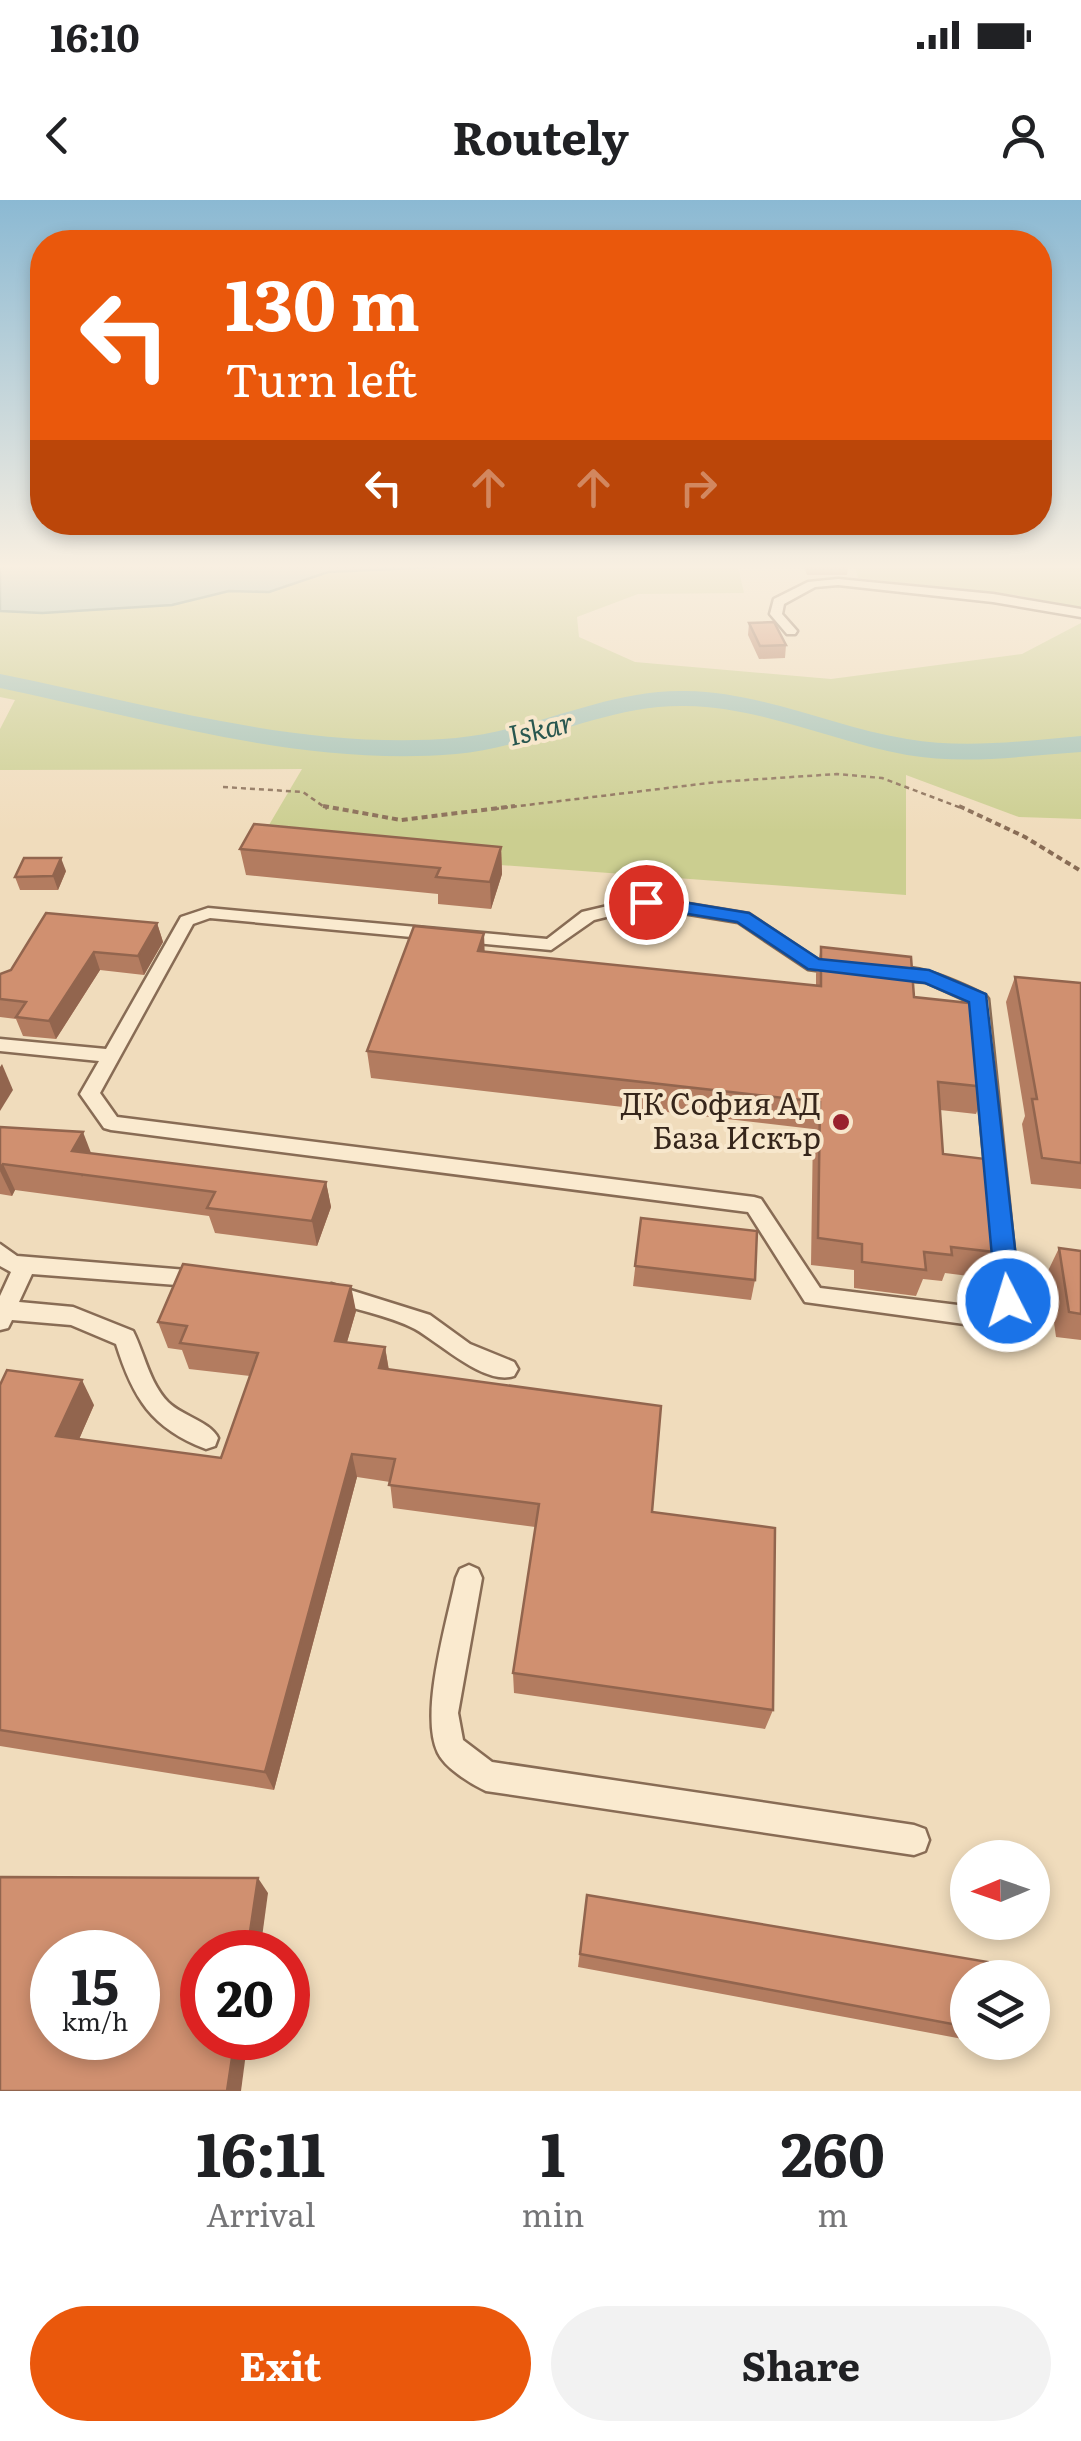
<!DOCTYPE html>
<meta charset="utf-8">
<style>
:root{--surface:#fff;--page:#f2f2f2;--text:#202124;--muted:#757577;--accent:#ea580c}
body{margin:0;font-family:Literata,serif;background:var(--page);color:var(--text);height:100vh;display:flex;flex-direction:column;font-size:38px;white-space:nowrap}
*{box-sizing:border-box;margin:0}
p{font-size:32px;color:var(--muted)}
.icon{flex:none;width:55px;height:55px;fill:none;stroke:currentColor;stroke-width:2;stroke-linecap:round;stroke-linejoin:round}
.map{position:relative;height:1891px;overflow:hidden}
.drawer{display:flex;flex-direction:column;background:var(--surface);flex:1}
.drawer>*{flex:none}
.hud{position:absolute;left:30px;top:30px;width:1022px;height:305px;border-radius:40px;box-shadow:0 5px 15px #0003;background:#ea580c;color:#fff;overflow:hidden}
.needle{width:65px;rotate:268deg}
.tools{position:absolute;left:950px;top:1640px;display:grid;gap:20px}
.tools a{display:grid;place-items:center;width:100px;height:100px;border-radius:50%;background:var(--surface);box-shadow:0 5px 15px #0003;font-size:50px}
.speed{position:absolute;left:30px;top:1730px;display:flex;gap:20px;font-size:50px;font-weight:700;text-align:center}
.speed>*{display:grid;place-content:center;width:130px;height:130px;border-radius:50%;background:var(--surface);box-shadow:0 5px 15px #0003;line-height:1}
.speed small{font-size:25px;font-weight:400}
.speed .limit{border:15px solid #d22;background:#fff;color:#111}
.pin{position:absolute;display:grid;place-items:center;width:85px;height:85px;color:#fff;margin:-42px;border:5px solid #fff;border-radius:50%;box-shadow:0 2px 10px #0007}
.me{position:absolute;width:110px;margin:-55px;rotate:355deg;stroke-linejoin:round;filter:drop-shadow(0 0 8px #0008)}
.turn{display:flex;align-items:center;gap:35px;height:210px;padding:0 30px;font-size:45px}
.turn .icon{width:130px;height:130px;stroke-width:2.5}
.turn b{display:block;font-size:70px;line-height:85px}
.lanes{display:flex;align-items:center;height:95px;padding:0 30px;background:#0003;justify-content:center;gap:50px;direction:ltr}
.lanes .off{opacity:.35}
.eta{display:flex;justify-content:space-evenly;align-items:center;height:170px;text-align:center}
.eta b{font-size:60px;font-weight:700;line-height:70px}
.cta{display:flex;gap:20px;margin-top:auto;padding:20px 30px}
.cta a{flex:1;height:115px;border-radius:60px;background:var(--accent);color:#fff;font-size:40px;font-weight:700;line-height:115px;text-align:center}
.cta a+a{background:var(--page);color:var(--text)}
.status{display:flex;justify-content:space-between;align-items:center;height:70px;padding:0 50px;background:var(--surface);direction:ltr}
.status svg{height:28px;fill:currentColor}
header{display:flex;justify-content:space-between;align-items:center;height:130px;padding:0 30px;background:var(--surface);font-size:45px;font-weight:700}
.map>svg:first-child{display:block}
.green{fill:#cbce90}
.water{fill:#a0c0b4;stroke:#688e82;stroke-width:2.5}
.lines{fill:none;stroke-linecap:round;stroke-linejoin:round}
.river{fill:#a0c0b4;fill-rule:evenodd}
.minor-casing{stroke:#886c55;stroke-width:5}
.path-far1{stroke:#886c55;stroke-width:2.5;stroke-dasharray:5 4;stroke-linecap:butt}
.path{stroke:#886c55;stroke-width:4;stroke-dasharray:6 4;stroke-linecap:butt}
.minor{fill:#faeacf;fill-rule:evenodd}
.wall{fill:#b37c60}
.shaded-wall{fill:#92654e}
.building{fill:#d09070;stroke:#92654e;stroke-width:2.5;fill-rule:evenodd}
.route{fill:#1a73e8;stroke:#114b97;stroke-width:2.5}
.poi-dot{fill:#99222d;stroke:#f7e7cc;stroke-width:4}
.labels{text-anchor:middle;stroke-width:8;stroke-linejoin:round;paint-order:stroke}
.far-water-label{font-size:28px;font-style:italic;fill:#295750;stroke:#f7e7cc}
.poi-label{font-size:30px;fill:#36261b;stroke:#f7e7cc;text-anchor:end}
</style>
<div class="status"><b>16:10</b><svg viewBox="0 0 49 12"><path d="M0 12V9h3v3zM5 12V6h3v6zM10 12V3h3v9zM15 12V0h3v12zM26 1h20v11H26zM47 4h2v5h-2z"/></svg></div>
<header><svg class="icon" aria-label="back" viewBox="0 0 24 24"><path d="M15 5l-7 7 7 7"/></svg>Routely<svg class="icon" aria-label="person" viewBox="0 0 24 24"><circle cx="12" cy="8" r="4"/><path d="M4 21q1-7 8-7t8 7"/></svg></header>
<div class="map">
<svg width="1081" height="1891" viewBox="0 0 1081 1891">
<rect width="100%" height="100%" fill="#f0dcbc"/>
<g class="green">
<path d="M437,367h301l6,26 -106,1 -61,23 2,20 56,25 196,17 191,-25 59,-31v196l-62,-2 -113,-42v120l-650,-48 46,-78 -302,1v-41l15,-29 -15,-3v-86l42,2 131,-8 56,-14 40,1 59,-20z"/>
<path d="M855,367h226v41l-66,-13 -157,-17z"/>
</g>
<path class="water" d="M0,367h437l-109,5 -59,20 -40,-1 -57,14 -130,8 -42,-2z"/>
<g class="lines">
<path class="river" d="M0,474c149,30 303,77 456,64 78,-7 150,-49 230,-47 76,1 147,36 221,48 58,10 116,2 174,-3v16c-58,4 -116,13 -174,3 -74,-13 -145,-48 -221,-49 -79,-2 -152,41 -230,48 -153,13 -307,-35 -456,-66z"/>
<g class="minor-casing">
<g id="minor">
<path d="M838,379l155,15 88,15v8l-88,-15 -155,-17 -23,2 -31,17 -2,10 15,17 -2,3h-8l-17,-20 4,-15 34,-17z"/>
<path d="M646,697l103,17 69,46 27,2 9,6 -9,6 -37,-5 -70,-47 -92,-15 -52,13 -43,30 -341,-32 -17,6 -93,169 17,24 637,80 7,2 59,89 162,20 15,-11 -27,-295 -44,-20 -37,-3 -9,-6c24,-18 81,11 105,22l3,4 31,302 -3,6 -30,20 -181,-25 -57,-90 -637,-82 -7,-2 -24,-34 19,-33 -99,-10v-12l106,10 75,-132 27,-9 339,31 35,-27z"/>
<path d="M0,1044l17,12 194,16 3,6 -3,6 -8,3 -171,-13 -13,28 54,5 60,24c12,24 16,51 35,71 14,14 43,20 50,36l-3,8 -9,3c-55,-21 -73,-51 -90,-105l-45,-19 -59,-5 -4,8 -8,2v-34l11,-24 -11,-6z"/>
<path d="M331,1084l99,31 40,29 44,18 4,7 -4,7c-29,10 -74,-33 -99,-47 -27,-14 -63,-20 -92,-30l-3,-6 3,-6z"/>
<path d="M469,1365l9,4 4,9 -24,135 5,27 29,22 422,63 11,4 4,11 -4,11 -11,4 -428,-64c-15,-7 -41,-23 -48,-38 -19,-39 9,-131 18,-175l4,-9z"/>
</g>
</g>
<g class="path-far1">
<path d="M223,587l80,5 24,17"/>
<path d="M494,609l223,-27 120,-8 45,4 82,31"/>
</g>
<g class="path">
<path d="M323,606l78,14 114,-14"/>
<path d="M959,606l66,31 56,34"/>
</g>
<use href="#minor" class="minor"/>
</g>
<g class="wall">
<path d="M804,367h44l-1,8h-40z"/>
<path d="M749,423l37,22 -1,13 -26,1 -11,-24z"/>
<path d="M501,647l1,27 -11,35 -53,-5v-10l-192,-19 -6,-26z"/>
<path d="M66,671l-8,19h-38l-5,-13z"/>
<path d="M157,723l6,19 -19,33 -44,-5 -44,69 -33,-3 -7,-17 -16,-2v-43z"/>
<path d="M821,747l93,50 72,90 -10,27 -36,-4 3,44 60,99 -11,26 -47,-6 -3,8 -19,-2 -7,17 -62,-8v-18l-43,-5 2,-136 -442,-51 -4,-27 117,-99 332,34v-12z"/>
<path d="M1015,777l66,6v206l-50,-5 -9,-60 3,-8 -19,-114z"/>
<path d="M0,927l91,26 235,29 5,25 -14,39 -102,-13 -6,-17 -194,-26 -3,6 -12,-2z"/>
<path d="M641,1018l114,62 -4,20 -118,-14z"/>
<path d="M1059,1048l22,3v89l-25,-3 -9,-64z"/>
<path d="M356,1111l-9,31 38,5 4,23 263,142 121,198 -8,19 -251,-36 -1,-20 22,-146 -142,-19 -3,-26 -33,-5 -83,313 -274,-44v-361l94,20 -15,34 142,19 29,-82 -61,-7 -7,-19 -14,-2 -10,-26z"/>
<path d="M587,1695l381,83v62l-390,-73z"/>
</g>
<g class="shaded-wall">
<path d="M501,647l1,27 -11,35 -1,-27z"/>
<path d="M61,658l5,13 -8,19 -5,-14z"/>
<path d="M157,723l6,19 -19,33 -6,-19z"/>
<path d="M484,733l1,27 -7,-9z"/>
<path d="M94,752l6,18 -44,69 -7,-18z"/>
<path d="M2,864l11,26 -13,21v-44z"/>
<path d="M83,932l10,26 -11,19 -10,-26z"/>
<path d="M3,964l12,26 -3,6 -12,-25z"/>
<path d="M326,982l5,25 -14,39 -5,-25z"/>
<path d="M351,1086l5,25 -16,55 -5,-25z"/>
<path d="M385,1147l4,25 -10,-4z"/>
<path d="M82,1180l12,25 -24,55 -14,-24z"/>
<path d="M352,1254l5,23 -83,313 -9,-18z"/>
<path d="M258,1678l10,15 -8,59h-13z"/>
<path d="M235,1838h13l-7,53h-14z"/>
</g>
<g class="building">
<path d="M774,422l12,23 -26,1 -11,-23z"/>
<path d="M254,624l247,23 -11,35 -54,-5 4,-9 -200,-19z"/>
<path d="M24,658h37l-8,18 -38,1z"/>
<path d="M46,713l111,10 -19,33 -44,-4 -45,69 -33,-4 10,-15 -26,-3v-25l11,-4z"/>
<path d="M414,726l70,7 -6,18 343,35v-39l90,10 3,40 64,7 8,83 -48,-5 5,72 51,6 9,93 -52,-6 1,8 -28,-3 2,18 -64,-8v-18l-44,-6 2,-136 -453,-51z"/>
<path d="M1015,777l66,6v180l-39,-5 -10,-59h5z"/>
<path d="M0,927l83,5 -11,19 254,31 -14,39 -105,-13 8,-16 -212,-28 -3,5z"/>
<path d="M641,1018l116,13 -2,49 -120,-14z"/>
<path d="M1059,1048l22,3v63l-12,-2z"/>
<path d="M183,1064l168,22 -16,55 50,6 -6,21 282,38 -9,106 123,16 -2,182 -260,-37 26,-169 -150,-19 6,-26 -43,-5 -87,318 -265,-42v-345l7,-15 75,10 -26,56 165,22 37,-105 -78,-10 7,-17 -29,-4z"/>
<path d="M0,1677l258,1 -11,74h-45v86h33l-8,53h-227zM52,1752h86v86h-86z"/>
<path d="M587,1695l401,67 3,16h-23v49l-388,-73z"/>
</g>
<linearGradient id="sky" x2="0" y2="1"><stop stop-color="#8bb9d3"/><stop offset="0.58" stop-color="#f8efe1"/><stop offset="1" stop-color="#f8efe1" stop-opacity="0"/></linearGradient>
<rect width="1081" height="632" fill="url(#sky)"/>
<path class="route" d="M646,696l103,17 70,46 110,11 57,24 35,307 -4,7 -9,3 -12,-10 -27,-299 -44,-19 -117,-14 -71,-47 -98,-16v-8z"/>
<circle class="poi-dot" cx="841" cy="922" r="10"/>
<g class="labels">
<g class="far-water-label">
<text transform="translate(541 529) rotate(-13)" y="10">Iskar</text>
</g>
<g class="poi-label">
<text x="821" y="915">ДК София АД<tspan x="821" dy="34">База Искър</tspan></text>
</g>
</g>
</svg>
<div class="tools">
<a><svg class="needle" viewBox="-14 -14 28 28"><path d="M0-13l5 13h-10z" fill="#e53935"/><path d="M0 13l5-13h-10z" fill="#757577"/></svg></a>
<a><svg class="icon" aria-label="layers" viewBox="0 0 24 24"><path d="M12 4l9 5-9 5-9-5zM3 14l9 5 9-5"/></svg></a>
</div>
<div class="speed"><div>15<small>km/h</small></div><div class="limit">20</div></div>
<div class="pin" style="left:646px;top:702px;background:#d93025"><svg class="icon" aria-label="arrive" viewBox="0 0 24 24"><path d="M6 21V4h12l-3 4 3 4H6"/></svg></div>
<svg class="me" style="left:1008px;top:1101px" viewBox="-20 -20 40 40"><circle r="17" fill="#1a73e8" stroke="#fff" stroke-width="3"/><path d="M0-11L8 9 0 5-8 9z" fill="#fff"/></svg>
<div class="hud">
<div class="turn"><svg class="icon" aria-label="left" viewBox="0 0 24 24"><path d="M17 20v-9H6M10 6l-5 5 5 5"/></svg><div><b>130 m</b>Turn left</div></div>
<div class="lanes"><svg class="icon" aria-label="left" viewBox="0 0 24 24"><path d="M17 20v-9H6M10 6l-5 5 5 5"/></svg><svg class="icon off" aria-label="ahead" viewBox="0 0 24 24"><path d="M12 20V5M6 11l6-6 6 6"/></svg><svg class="icon off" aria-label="ahead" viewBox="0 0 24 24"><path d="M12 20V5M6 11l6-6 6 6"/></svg><svg class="icon off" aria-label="right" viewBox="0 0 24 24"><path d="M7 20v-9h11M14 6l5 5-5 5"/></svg></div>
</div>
</div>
<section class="drawer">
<div class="eta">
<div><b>16:11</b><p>Arrival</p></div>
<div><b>1</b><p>min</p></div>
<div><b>260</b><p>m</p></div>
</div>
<div class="cta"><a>Exit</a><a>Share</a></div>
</section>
